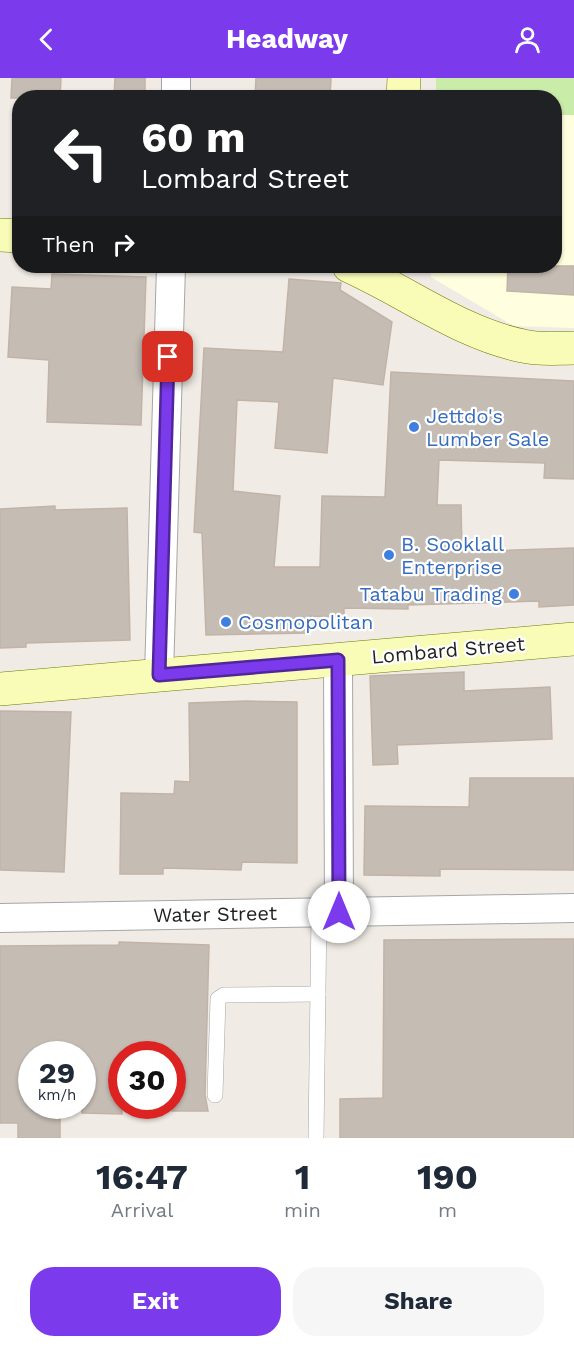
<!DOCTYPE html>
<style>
:root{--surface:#fff;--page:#f6f6f7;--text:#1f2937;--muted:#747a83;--accent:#7c3aed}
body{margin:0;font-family:"Work Sans",sans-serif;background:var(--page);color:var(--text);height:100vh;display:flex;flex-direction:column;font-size:22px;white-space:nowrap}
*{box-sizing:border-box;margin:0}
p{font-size:20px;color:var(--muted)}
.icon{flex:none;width:33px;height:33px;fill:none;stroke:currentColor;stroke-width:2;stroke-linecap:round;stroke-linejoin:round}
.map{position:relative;height:1060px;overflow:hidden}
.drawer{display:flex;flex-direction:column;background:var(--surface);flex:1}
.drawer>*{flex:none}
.top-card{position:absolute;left:12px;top:12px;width:550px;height:183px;border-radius:24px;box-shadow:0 2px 4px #0004;background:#202124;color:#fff;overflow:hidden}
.speed{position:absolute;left:18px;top:963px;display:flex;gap:12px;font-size:30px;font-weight:700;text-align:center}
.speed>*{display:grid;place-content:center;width:78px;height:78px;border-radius:50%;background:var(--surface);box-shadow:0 2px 4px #0004;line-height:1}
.speed small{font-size:15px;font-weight:400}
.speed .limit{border:9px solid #d22;background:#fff;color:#111}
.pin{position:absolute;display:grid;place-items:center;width:51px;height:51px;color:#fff;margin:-26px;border-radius:12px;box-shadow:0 3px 9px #0006}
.me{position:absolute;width:66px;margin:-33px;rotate:0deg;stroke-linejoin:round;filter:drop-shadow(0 0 4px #0008)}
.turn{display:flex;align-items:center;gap:21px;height:126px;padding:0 30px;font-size:27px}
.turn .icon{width:78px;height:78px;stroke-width:2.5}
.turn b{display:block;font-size:42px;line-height:51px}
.then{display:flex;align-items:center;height:57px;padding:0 30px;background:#0003;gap:12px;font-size:22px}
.eta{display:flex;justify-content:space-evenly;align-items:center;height:102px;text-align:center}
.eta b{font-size:36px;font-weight:700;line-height:42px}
.button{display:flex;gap:12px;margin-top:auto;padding:12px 30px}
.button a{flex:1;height:69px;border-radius:24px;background:var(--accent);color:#fff;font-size:24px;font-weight:700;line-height:69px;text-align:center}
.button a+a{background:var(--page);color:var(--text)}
header{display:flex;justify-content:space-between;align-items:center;height:78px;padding:0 30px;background:var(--accent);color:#fff;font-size:27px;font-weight:700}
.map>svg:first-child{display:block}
.education{fill:#ffffdf}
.grass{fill:#caeca9}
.building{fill:#c5bcb4;stroke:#c3b3a7;stroke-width:1.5}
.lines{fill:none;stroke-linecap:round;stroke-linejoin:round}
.lane-casing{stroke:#a6a6a6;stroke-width:16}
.street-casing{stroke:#a6a6a6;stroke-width:30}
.secondary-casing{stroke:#6f7c00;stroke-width:34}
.lane{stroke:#fff;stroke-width:15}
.street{stroke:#fff;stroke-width:28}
.secondary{stroke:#f9fcb7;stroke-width:33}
.route-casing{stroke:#51269a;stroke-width:15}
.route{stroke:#7c3aed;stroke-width:10}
.shop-dot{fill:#3f7fe0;stroke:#fff;stroke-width:2}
.labels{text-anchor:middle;stroke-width:4.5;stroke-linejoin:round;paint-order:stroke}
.shop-label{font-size:20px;fill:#366cbe;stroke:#fff;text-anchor:start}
.street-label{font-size:20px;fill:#1f1f1f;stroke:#fff}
</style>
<header><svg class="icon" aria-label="back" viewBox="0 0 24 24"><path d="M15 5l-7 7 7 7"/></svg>Headway<svg class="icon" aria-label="person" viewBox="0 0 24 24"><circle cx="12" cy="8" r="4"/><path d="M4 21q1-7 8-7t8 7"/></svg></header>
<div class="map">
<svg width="574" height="1060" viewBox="0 0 574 1060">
<rect width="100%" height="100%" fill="#f0ece5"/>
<path class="education" d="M555,37h19v213l-60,-2 -83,-49v-11h124z"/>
<path class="grass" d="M436,0h138v37h-19v-17l-119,-1z"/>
<g class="building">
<path d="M12,0h49l-1,20h-49z"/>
<path d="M115,0h30v20h-31z"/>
<path d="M256,0h75l-1,20h-75z"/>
<path d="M508,188h66v29l-67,-4z"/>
<path d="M52,196l94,3 -5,148 -94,-3 2,-62 -41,-3 4,-70 39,2z"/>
<path d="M289,201l52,4 -1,7 52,32 -9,63 -50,-7 -6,75 -52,-5 4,-46 -42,-2 -4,91 47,5 -6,71h46l2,-71 63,1 6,-125 183,9v98l-30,-1 1,-15 -106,-3 -2,45h24l1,47 112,-4v57l-35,2v-6l-131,4v4l-64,-1v9l-35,-1v17l-103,2 -4,-102 -8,-1 10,-184 79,4z"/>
<path d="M55,428v4l72,-2 3,132 -104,3v4l-26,1v-139z"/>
<path d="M464,594v19l86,-4 2,52 -155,6 1,19 -25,1 -3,-89z"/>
<path d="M246,623l51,1v161l-55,-1 -1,8 -78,-2v6h-43l1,-81 53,1 1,-13 15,1 -1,-79z"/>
<path d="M0,633l71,1 -7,160 -64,-2z"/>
<path d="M470,700h104v92l-134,-1v7l-76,-1 1,-69 104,1z"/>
<path d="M574,861v199h-234v-39l43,-1 1,-158z"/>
<path d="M119,864l90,3 -4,150 3,16h-36v-57h-50v60l-40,-1v-59h-50v52h28v32h-42v-15h-18v-177l119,-1z"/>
</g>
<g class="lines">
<g class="lane-casing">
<g id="lane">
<path d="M215,1017l3,-96 6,-4 94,-1"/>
<path d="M316,1060l3,-226"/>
</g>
</g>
<g class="street-casing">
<g id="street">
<path d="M176,20v-20"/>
<path d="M338,582l1,252"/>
<path d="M159,597l12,-409"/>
<path d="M0,840l574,-10"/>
</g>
</g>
<g class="secondary-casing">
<g id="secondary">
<path d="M403,20l1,-20"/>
<path d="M0,157l20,1"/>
<path d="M349,188c58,26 111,67 174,80 16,4 35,2 51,2"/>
<path d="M0,611l574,-50"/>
</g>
</g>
<use href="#lane" class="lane"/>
<use href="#street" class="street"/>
<use href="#secondary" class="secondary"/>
</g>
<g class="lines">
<g class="route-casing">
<path id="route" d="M168,279l-9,318 179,-15 1,252"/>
</g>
<use href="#route" class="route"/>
</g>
<g class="shop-dot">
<circle cx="414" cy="349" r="6"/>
<circle cx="389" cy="477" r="6"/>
<circle cx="514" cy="516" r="6"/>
<circle cx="226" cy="544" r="6"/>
</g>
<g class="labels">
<g class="shop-label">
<text x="426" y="345">Jettdo's<tspan x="426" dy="23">Lumber Sale</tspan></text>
<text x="401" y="473">B. Sooklall<tspan x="401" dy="23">Enterprise</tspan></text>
<text x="502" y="523" text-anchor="end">Tatabu Trading</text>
<text x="238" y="551">Cosmopolitan</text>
</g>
<g class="street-label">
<text transform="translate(448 572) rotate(-5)" y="7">Lombard Street</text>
<text transform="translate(215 836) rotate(-1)" y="7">Water Street</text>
</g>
</g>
</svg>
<div class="speed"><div>29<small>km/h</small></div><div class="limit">30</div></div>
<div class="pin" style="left:168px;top:279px;background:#d93025"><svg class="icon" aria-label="arrive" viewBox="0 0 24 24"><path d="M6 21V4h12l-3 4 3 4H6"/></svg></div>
<svg class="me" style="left:339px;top:834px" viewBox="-20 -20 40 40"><circle r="19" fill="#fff"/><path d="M0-13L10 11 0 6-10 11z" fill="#7c3aed"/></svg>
<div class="top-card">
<div class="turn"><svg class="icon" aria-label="left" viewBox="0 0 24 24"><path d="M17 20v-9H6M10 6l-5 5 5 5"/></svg><div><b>60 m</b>Lombard Street</div></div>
<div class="then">Then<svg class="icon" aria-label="right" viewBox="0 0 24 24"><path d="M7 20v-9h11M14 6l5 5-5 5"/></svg></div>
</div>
</div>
<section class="drawer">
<div class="eta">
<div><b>16:47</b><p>Arrival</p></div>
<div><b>1</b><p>min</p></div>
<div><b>190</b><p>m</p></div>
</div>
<div class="button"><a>Exit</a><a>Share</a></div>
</section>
